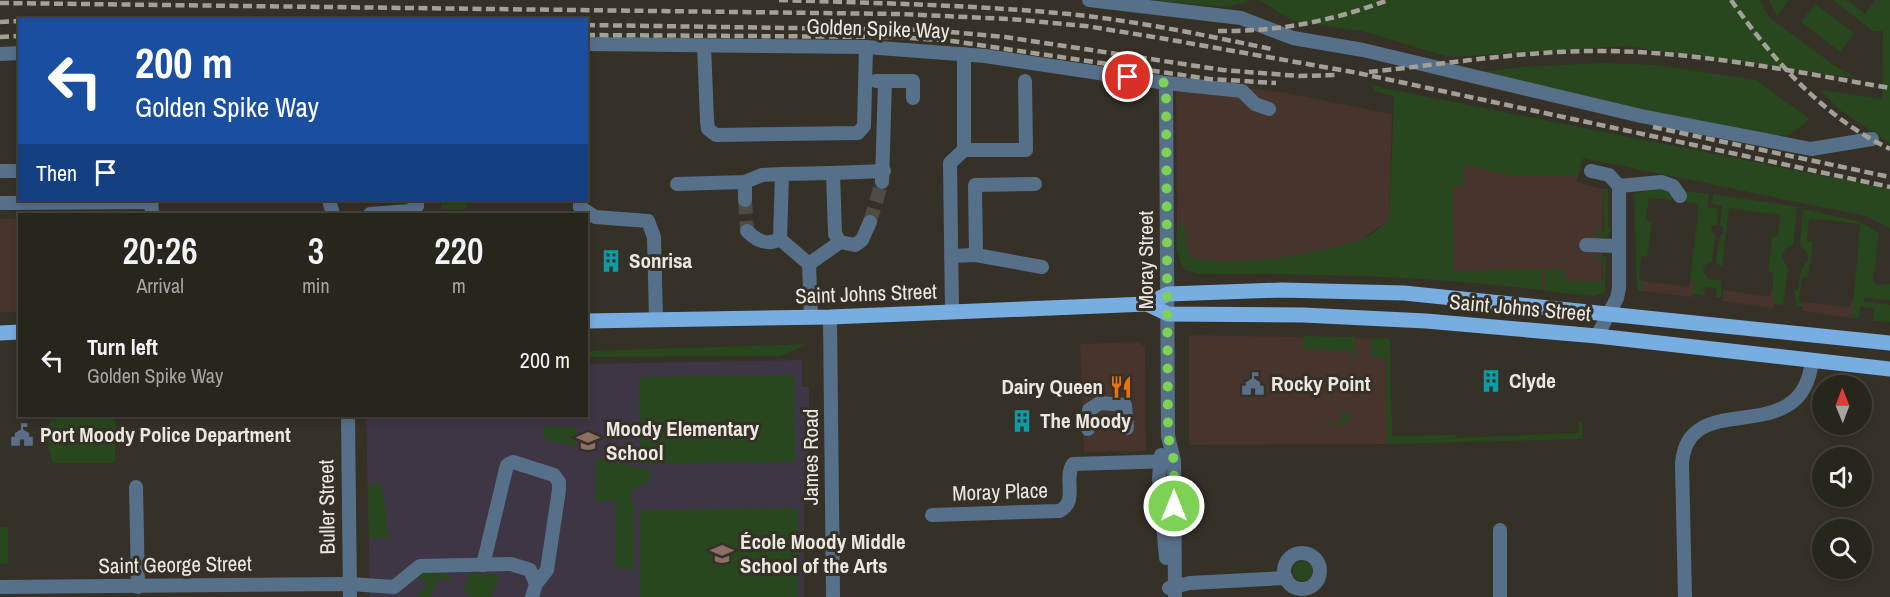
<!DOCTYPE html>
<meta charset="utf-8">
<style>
:root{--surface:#28251d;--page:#302d26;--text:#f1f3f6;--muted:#a5a5a4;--line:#44423b}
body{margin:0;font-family:"Archivo Narrow",sans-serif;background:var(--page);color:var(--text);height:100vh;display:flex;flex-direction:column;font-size:22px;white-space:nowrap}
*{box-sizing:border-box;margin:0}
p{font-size:20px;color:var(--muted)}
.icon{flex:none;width:33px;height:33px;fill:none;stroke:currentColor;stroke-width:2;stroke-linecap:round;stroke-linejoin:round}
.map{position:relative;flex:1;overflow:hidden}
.details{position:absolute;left:18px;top:213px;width:570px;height:204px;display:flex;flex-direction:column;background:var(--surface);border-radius:0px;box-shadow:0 3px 9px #0003,0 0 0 2px var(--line)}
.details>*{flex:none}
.banner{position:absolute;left:18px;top:18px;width:570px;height:183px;border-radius:0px;box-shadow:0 3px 9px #0003,0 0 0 2px var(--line);background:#1a4fa0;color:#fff;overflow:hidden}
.needle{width:39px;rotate:359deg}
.fabs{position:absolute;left:1812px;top:375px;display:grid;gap:12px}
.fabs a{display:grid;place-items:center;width:60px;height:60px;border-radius:50%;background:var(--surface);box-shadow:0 3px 9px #0003,0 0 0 2px var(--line);font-size:30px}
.pin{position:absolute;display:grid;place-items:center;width:51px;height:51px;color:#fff;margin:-26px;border:3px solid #fff;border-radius:50%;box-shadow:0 2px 6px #0007}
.me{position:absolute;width:66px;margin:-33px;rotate:0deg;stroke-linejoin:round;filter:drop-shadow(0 0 4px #0008)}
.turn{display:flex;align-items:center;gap:21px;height:126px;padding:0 18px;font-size:27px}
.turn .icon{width:78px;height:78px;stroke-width:2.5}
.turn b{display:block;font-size:42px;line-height:51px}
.then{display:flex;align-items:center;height:57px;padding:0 18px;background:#0003;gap:12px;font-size:22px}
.eta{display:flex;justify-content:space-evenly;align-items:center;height:102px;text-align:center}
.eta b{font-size:36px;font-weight:600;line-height:42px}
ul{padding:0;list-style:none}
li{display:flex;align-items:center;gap:18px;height:90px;padding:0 18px}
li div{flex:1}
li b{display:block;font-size:22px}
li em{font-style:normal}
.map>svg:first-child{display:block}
.commercial{fill:#47342c}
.education{fill:#3e3545}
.green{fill:#28471e}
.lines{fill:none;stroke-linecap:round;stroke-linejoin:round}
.minor-tunnel{stroke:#504c43;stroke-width:14;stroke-dasharray:14 7;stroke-linecap:butt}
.minor{stroke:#577089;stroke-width:14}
.major{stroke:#78ade1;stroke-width:15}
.rail{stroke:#a3a098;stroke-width:4.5;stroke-dasharray:9 4.5;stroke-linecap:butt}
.route{stroke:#7dd154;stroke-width:10;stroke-dasharray:0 18}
.labels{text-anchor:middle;stroke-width:6;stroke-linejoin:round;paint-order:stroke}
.street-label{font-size:21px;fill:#ebe8e1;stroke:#353127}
.poi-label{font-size:21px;font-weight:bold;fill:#ebe8e1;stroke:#353127;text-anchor:start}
</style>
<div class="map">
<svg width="1890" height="597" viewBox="0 0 1890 597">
<rect width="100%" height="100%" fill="#353127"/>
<g class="commercial">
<path d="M1176,80l105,12 111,22 -3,106 -27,19 -7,35h-156l-15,-5 -4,-6 -3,-29z"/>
<path d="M1464,164l50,12h64l-2,6 27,7 -1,102 -9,5 -139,-16 -1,-94h11z"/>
<path d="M164,213l141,1h-144z"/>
<rect x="0" y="219" width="19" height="93"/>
<path d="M1643,281l46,6 1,-6 5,1 -2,15 -51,-6z"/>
<path d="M1723,290l47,7 1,-7h4l-2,18 -51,-7z"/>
<path d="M1852,300l2,1 -2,17 -50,-7 1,-9 47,5z"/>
<path d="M1189,335l201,4 2,105 -203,1z"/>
<path d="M1138,342l7,5 1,102 -2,2 -60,1 -4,-108z"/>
</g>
<path class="education" d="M802,360v27h7v80l-5,41v89h-434l-4,-181h220l1,-52z"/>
<g class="green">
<path d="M1148,0h104l-24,7z"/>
<path d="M1259,0h500l10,17 66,49 22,12 -232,-32 -176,11 -87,-26 -69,-10z"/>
<path d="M1769,0h20l-12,16z"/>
<path d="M1833,0h13l19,14 10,-14h15v143l-49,-32 -21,-21 62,9 1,-68h-10z"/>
<path d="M1815,4l39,29 -14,19 -39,-30z"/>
<path d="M1601,63l56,2 99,15 54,39 -20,15 -17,3 -139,-27 -160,-37 48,-6z"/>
<path d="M1373,86l517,103v39l-24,-12 -283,-58 -5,18h-64l-50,-11v21l-11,1 1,84 88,-2v21c-115,-14 -227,-17 -343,-16l-15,-5c-6,-10 -12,-36 -4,-45l4,-1 5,33c35,14 138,-3 173,-17 11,-4 18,-12 27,-19l5,-123 -19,-6z"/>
<path d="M1603,189h5v37l3,3 -4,9 -10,-2 -3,-5 10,-1z"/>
<path d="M1662,189l8,4 4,7 -25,-2 -3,22 6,2 -5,35 -6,-1 -2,23 4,2 -1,10h-5l-3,-98z"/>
<path d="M1684,191l25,3 -2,13 11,1 -1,17h-5l-1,7 4,2 -3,28 -7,3 -2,6 5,8 13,1 1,17h-6l1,-9 -12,-1 -1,9 -11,-2 1,-12 -4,-1 9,-77 -12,-2z"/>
<path d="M1713,194l84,13 -4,38 -8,4 -3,8 6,12 -5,36 -10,-1v-31l-5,-1 4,-35h6l2,-22 -51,-7 -7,59 -6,-5 4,-27h3l1,-8 -4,-1 2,-20 -10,-2z"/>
<rect x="441" y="200" width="25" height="9"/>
<path d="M1803,209l58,13 18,12 -6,47 2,4 15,-1v16l-25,-2 -1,3 26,4v17l-17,-1 1,-13 -14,-1 -1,12 -7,-1 8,-94 -51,-6 -2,23 6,1 -5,35h-6l-3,24 4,1v5l-7,-1 -2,-17 4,1 3,-20 7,-10 -1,-8 -7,-6z"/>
<path d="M31,212h93l11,2h-106z"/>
<path d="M1599,255l7,3 -1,34 -12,4 -48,-5v-22h19l1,11 20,2 18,-1v-22l-8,-1z"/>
<path d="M1303,336l52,1 1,22 -3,1v-9l-50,-2z"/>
<path d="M1371,338l19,1 2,97 63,-1 1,3 122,-5 1,-10 3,-2v18l-195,5 -1,-87h-15z"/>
<path d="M808,344l-28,12 -193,1v-6z"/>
<path d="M794,375l1,87 -155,2 -1,-87z"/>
<path d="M1341,413l13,1 -10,11h-27l24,-3z"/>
<path d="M50,416h65v47h-62l-5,-17z"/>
<path d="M543,426l33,1v20l-32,-8z"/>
<path d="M596,458l54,12v10l-19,11v11h3l-1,68 -17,-2v-67h-21z"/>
<path d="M382,484l7,54h-20l-1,-53z"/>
<path d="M798,508v89h-158v-87z"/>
<path d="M0,527h8v36l-8,1z"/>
<circle cx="1303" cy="571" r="10"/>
<path d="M419,573h25l7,5 -1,3 -11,-3 -8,19h-15l11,-13 -10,-8z"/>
<path d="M470,573l27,2 1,7 -7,15h-18l-10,-6z"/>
</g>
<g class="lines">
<g class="minor-tunnel">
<path d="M745,200l2,31"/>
<path d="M870,222l12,-40"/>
</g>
<g class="minor">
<path d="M1089,0l152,18 52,20 70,12 278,66 170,33 61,-10"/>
<path d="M586,44l280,3 119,9 181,27 76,8 13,13 14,5"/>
<path d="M704,46l3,74 1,9 8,6 142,-2 6,-7 2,-79"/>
<path d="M0,54l20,-1"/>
<path d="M876,81h37v17"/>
<path d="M1166,83l2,353 6,25 1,136"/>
<path d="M964,150h62l-1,-69"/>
<path d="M0,171h20"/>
<path d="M1591,171l18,4 10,11v102l-2,10 -20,38"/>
<path d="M833,173l51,-2"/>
<path d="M745,182v18"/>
<path d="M882,182l3,-101"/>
<path d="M677,184l68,-2 17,-7 20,-1"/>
<path d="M1619,186l43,-4 11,4 7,10"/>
<path d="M151,200l1,14"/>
<path d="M329,200l4,14"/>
<path d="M580,200v7l15,10 53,4 6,16 2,83"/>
<path d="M0,203l152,-1"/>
<path d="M370,214l39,-3 8,-5v-6"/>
<path d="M747,231c10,10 20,15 33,8"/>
<path d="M780,239l2,-65 51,-1 2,61 5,8 15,3 7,-5 8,-18"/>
<path d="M780,239l29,25 2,53"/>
<path d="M1586,245l33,1"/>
<path d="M976,255l-1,-70 60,-1"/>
<path d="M951,256l25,-1 66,12"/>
<path d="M809,264l31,-22"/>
<path d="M952,312l-2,-149 14,-13v-96"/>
<path d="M830,317l3,280"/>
<path d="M348,416l2,181"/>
<path d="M1088,429l1,-19 11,-7 25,2 2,23"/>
<path d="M1161,455l-2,23 7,80"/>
<path d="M136,487l2,100"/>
<path d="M932,515l127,-4c20,-9 4,-32 14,-47l101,-3"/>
<path d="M1500,530v67"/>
<circle cx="1302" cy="571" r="18"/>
<path d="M483,565l24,-100 6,-3 41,13 5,7v8l-12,80 -11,14"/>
<path d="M0,587l350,-3 44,3 26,-21 91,-2 19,6 6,14 -4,13"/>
<path d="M1169,588l21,-5 96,-5"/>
<path d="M1685,597l-3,-133c5,-80 121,-10 130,-104"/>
</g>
<g class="major">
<path d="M1147,304l21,10 135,1 123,6 171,15 293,33"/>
<path d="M586,321l244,-4 317,-13 21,-10 114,-4 122,3 486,50"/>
<path d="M0,333l20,-1"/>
</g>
<g class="rail">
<path d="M779,0c97,3 194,5 290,14 68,7 135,21 202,35"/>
<path d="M1731,0c41,59 92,117 159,149"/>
<path d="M0,3l900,11 110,5 76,7 74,12 198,35 532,114"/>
<path d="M0,22l20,-1"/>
<path d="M586,25l342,5 77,7 218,33 76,6 40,-1"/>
<path d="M1218,31c59,1 115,-10 170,-31"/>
<path d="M586,35l312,2 54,4 257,38 67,4"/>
<path d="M0,37l20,-1"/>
<path d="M1369,72c78,-8 158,-22 236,-21 96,1 191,21 285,37"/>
<path d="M1653,127l237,50"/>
</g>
</g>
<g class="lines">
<path class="route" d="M1128,77l38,6 2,353 6,25v45"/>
</g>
<defs>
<g id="building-bare" transform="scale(1.8)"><path d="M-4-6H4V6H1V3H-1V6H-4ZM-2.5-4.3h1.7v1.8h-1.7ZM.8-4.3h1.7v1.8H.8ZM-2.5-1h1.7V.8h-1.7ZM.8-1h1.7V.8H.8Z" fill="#0f9aa8" stroke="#353127" stroke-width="2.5" paint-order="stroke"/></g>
<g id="civic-bare" transform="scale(1.8)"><path d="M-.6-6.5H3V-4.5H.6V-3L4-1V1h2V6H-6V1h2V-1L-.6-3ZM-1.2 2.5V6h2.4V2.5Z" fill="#5c6f8a" stroke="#353127" stroke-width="2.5" paint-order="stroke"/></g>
<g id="restaurant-bare" transform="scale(1.8)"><path d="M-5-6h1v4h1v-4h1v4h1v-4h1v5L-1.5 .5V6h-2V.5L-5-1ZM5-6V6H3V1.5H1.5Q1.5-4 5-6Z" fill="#e8710a" stroke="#353127" stroke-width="2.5" paint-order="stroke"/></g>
<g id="school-bare" transform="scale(1.8)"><path d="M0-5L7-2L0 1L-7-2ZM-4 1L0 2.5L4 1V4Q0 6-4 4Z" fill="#8d6e63" stroke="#353127" stroke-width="2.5" paint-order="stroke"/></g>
</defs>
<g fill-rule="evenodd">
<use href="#building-bare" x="611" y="261"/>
<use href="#building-bare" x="1491" y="381"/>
<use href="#civic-bare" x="1253" y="384"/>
<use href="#restaurant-bare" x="1121" y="387"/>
<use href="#building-bare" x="1022" y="421"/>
<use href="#civic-bare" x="22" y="435"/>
<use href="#school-bare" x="588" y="441"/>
<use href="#school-bare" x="722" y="554"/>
</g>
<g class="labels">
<g class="street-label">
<text transform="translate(878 29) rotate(2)" y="7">Golden Spike Way</text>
<text transform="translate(1146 260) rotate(-90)" y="7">Moray Street</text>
<text transform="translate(866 294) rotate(-2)" y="7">Saint Johns Street</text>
<text transform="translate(1520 308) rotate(5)" y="7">Saint Johns Street</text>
<text transform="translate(811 457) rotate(-90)" y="7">James Road</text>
<text transform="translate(1000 492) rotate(-2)" y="7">Moray Place</text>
<text transform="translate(327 507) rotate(-91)" y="7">Buller Street</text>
<text transform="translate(175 565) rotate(-1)" y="7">Saint George Street</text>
</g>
<g class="poi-label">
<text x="629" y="268">Sonrisa</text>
<text x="1509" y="388">Clyde</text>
<text x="1271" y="391">Rocky Point</text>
<text x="1103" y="394" text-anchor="end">Dairy Queen</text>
<text x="1040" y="428">The Moody</text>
<text x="606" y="436">Moody Elementary<tspan x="606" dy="24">School</tspan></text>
<text x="40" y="442">Port Moody Police Department</text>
<text x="740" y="549">École Moody Middle<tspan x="740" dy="24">School of the Arts</tspan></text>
</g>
</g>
</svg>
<div class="fabs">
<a><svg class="needle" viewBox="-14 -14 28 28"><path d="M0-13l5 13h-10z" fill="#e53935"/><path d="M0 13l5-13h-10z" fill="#a5a5a4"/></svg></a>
<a><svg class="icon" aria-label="sound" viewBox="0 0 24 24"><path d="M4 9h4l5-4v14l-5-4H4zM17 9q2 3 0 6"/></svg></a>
<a><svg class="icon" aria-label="search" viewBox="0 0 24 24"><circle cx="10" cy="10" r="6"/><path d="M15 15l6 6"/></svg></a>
</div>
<div class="pin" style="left:1128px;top:77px;background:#d93025"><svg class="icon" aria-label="arrive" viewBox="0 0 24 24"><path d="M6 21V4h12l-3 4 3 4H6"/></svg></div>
<svg class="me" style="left:1174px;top:506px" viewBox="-20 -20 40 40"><circle r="17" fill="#7dd154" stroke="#fff" stroke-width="3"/><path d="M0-11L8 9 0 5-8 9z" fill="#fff"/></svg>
<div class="banner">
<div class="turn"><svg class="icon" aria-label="left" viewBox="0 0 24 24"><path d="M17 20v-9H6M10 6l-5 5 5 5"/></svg><div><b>200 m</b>Golden Spike Way</div></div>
<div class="then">Then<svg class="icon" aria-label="arrive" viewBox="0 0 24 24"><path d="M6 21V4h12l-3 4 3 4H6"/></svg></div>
</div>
<section class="details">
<div class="eta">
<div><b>20:26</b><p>Arrival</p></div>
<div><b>3</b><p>min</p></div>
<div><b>220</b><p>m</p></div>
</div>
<ul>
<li><svg class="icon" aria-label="left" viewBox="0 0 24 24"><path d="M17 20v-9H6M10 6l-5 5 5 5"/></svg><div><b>Turn left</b><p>Golden Spike Way</p></div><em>200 m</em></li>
</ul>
</section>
</div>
